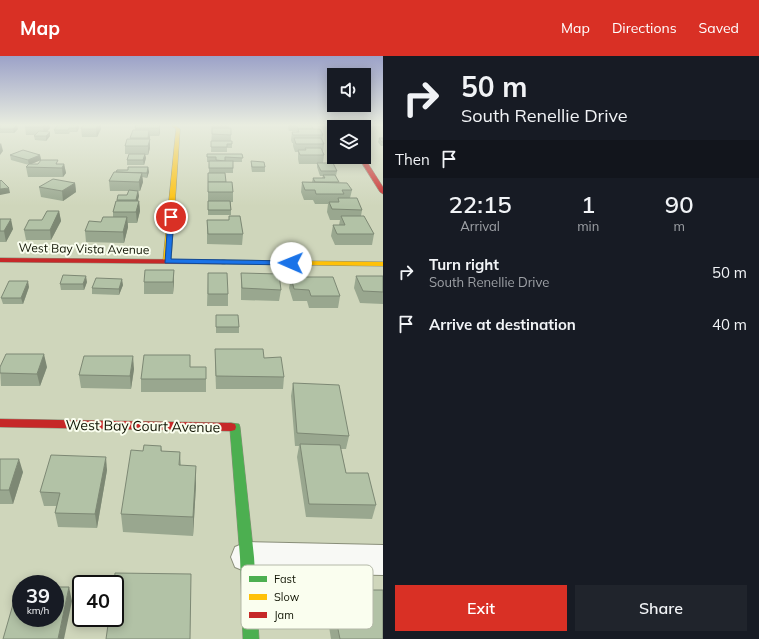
<!DOCTYPE html>
<style>
:root{--surface:#171b24;--page:#20242c;--text:#f1f3f6;--muted:#9ea1a6;--accent:#d93025}
body{margin:0;font-family:Mulish,sans-serif;background:var(--page);color:var(--text);height:100vh;display:flex;flex-direction:column;font-size:15px;white-space:nowrap}
*{box-sizing:border-box;margin:0}
p{font-size:13px;color:var(--muted)}
.icon{flex:none;width:22px;height:22px;fill:none;stroke:currentColor;stroke-width:2;stroke-linecap:round;stroke-linejoin:round}
.map{position:relative;flex:1;overflow:hidden}
.details{display:flex;flex-direction:column;background:var(--surface);width:376px}
.details>*{flex:none}
.banner{background:#171b24;color:var(--text);overflow:hidden}
.controls{position:absolute;left:327px;top:12px;display:grid;gap:8px}
.controls a{display:grid;place-items:center;width:44px;height:44px;border-radius:0px;background:var(--surface);box-shadow:0 2px 10px #0003;font-size:20px}
.speed{position:absolute;left:12px;top:519px;display:flex;gap:8px;font-size:20px;font-weight:700;text-align:center}
.speed>*{display:grid;place-content:center;width:52px;height:52px;border-radius:50%;background:var(--surface);box-shadow:0 2px 10px #0003;line-height:1}
.speed small{font-size:10px;font-weight:400}
.speed .limit{border:2px solid #111;border-radius:6px;background:#fff;color:#111}
.pin{position:absolute;display:grid;place-items:center;width:34px;height:34px;color:#fff;margin:-17px;border:2px solid #fff;border-radius:50%;box-shadow:0 1px 4px #0007}
.me{position:absolute;width:44px;margin:-22px;rotate:271deg;stroke-linejoin:round;filter:drop-shadow(0 0 3px #0008)}
.turn{display:flex;align-items:center;gap:14px;height:84px;padding:0 12px;font-size:18px}
.turn .icon{width:52px;height:52px;stroke-width:2.5}
.turn b{display:block;font-size:28px;line-height:34px}
.then{display:flex;align-items:center;height:38px;padding:0 12px;background:#0003;gap:8px;font-size:15px}
.eta{display:flex;justify-content:space-evenly;align-items:center;height:68px;text-align:center}
.eta b{font-size:24px;font-weight:600;line-height:28px}
.button{display:flex;gap:8px;margin-top:auto;padding:8px 12px}
.button a{flex:1;height:46px;border-radius:0px;background:var(--accent);color:#fff;font-size:16px;font-weight:600;line-height:46px;text-align:center}
.button a+a{background:var(--page);color:var(--text)}
ul{padding:0;list-style:none}
li{display:flex;align-items:center;gap:12px;height:52px;padding:0 12px}
li div{flex:1}
li b{display:block;font-size:15px}
li em{font-style:normal}
header{display:flex;align-items:center;gap:24px;box-sizing:border-box;height:56px;padding:0 20px;background:var(--accent);color:#fff}
header strong{font-size:19px}
nav{display:flex;gap:22px;margin-inline-start:auto;font-size:14px}
main{display:flex;flex:1;min-height:0}
.map>svg:first-child{display:block}
.lines{fill:none;stroke-linecap:round;stroke-linejoin:round}
.street-casing{stroke:#898e79;stroke-width:2}
.fast-casing{stroke:#898e79;stroke-width:1}
.slow-casing{stroke:#898e79;stroke-width:1}
.jam-casing{stroke:#898e79;stroke-width:1}
.street{fill:#f8f9f5;fill-rule:evenodd}
.fast{fill:#4caf50;fill-rule:evenodd}
.slow{fill:#ffc107;fill-rule:evenodd}
.jam{fill:#c62828;fill-rule:evenodd}
.wall{fill:#99a78f}
.shaded-wall{fill:#7d8874}
.building{fill:#b2c2a6;stroke:#7d8874}
.route{fill:#1a73e8;stroke:#114b97}
.labels{text-anchor:middle;stroke-width:4;stroke-linejoin:round;paint-order:stroke}
.street-label{font-size:12px;fill:#111504;stroke:#fafeef}
.near-street-label{font-size:14px;fill:#111504;stroke:#fafeef}
.key{fill:#fafeef;stroke:#b4b8a8;stroke-width:1}
.key-label{font-size:11px;fill:#111504}
</style>
<header>
<strong>Map</strong>
<nav><a>Map</a><a>Directions</a><a>Saved</a></nav>
</header>
<main>
<div class="map">
<svg width="383" height="583" viewBox="0 0 383 583">
<rect width="100%" height="100%" fill="#cfd6bb"/>
<g class="lines">
<g class="street-casing">
<path id="street" d="M247,486l136,3v30l-136,-3 -12,-5 -4,-10 4,-10z"/>
</g>
<g class="fast-casing">
<g id="fast">
<path d="M340,69h4l1,2h-4z"/>
<path d="M231,367l8,1 1,3 14,130 5,82h-16l-3,-82 -10,-127 -4,-3 1,-3z"/>
</g>
</g>
<g class="slow-casing">
<g id="slow">
<path d="M171,69h4l5,4 -9,132 -4,2 -4,-2 13,-132z"/>
<path d="M222,204l161,2v4l-158,-2h-3z"/>
</g>
</g>
<g class="jam-casing">
<g id="jam">
<path d="M358,101h6l19,30v7l-3,-2z"/>
<path d="M0,202l225,2 4,2 -4,2 -225,-2z"/>
<path d="M0,363l231,4 4,1 1,3 -1,3 -4,1 -231,-4z"/>
</g>
</g>
<use href="#street" class="street"/>
<use href="#fast" class="fast"/>
<use href="#slow" class="slow"/>
<use href="#jam" class="jam"/>
</g>
<g class="wall">
<path d="M26,69h23l1,3 -3,4h3v4l-4,5 -11,-1 -1,-4 1,-1h-9l-1,-8z"/>
<path d="M58,69l21,3 -2,4h-7l-1,2h-14l-1,-4z"/>
<path d="M83,69h18v4l-4,8h-15l-1,-8z"/>
<path d="M160,69v7l-1,4h-9v12l-2,7h-3l1,3 -2,7h-17v-5l2,-6h-4v-8l5,-7v-1l5,-8v-2z"/>
<path d="M288,69h23l2,4 10,6 -1,7 2,2 -1,8 1,3 -1,8 14,8 -1,5 2,7 14,7 -2,8 12,12 -1,6 13,18 -2,11h-37l-4,-9 2,-11h6l1,-5h-10l-3,-8 1,-8h-13l-2,-4h-9l-3,-8 1,-10h10l1,-4h9l1,-2h-3l-3,-9v-3h-18l-1,-5v-7h-3l-2,-6v-3h-1l-1,-3 1,-8h5l-1,-1h-7l-1,-3z"/>
<path d="M0,70l18,3 -4,4h-14z"/>
<path d="M212,70l16,2 3,7v6l1,3v4h-5v4h-16z"/>
<path d="M379,82h4v8h-2l-3,-4z"/>
<path d="M207,98h35v8h-9v11h-24v-11h-2z"/>
<path d="M10,99h30l1,5 -10,4h33l2,9 -3,4h-35l-2,-10 3,-2 -18,-5z"/>
<path d="M251,105l14,6v5h-13l-1,-6z"/>
<path d="M148,111l1,5 -2,6 -5,-1 1,5 -3,9h-2l1,5 -2,5h2l1,10 -3,12h-9v4l-4,16 -38,-1 -1,-11 16,-9 12,-5v-5l4,-12 10,-5 2,-4h-19l-1,-10 7,-9 12,-2z"/>
<path d="M208,117l18,9 7,10v10h-2v13h-23z"/>
<path d="M75,127l1,9 -13,9 -22,-4 -2,-10z"/>
<path d="M59,155l2,10 -10,19h-25l-2,-10z"/>
<path d="M229,160l14,18 -1,11 -35,-1v-24h22z"/>
<path d="M0,163l13,10 -7,13h-6z"/>
<path d="M174,214v11l-1,13h-29v-12z"/>
<path d="M208,217l20,21v12h-21z"/>
<path d="M241,217l40,17 -2,11 -38,-1z"/>
<path d="M356,220h27v28l-23,-1 -6,-15z"/>
<path d="M291,221l49,19 -2,12h-29l-2,-7h-14l-4,-13z"/>
<path d="M87,226l-3,8h-23l-1,-6z"/>
<path d="M123,229l-4,10 -27,-1v-6z"/>
<path d="M29,231l-6,17h-20l-2,-6z"/>
<path d="M216,259l23,12v6h-23z"/>
<path d="M215,293l69,28 -1,12h-67l-1,-28z"/>
<path d="M0,311h47l-7,19h-39z"/>
<path d="M190,311h16v25h-65v-13z"/>
<path d="M134,313l-3,20 -50,-1 -2,-13z"/>
<path d="M293,327l56,53 -3,13h-5l5,24 30,32 -4,14 -66,-2 -9,-60 2,-11h-4l-4,-50z"/>
<path d="M161,390l1,5 18,1 1,14h15v19l-3,51 -70,-4 -2,-18 22,-63z"/>
<path d="M0,403l23,13 -10,32h-13z"/>
<path d="M107,414l-10,58 -39,-1 -3,-14 1,-7h-12l-4,-14z"/>
<path d="M330,534l53,49h-52l-5,-31z"/>
</g>
<g class="shaded-wall">
<path d="M17,69l1,4 -4,4 -1,-4z"/>
<path d="M45,69h4l1,3 -6,7 -1,-8z"/>
<path d="M78,69h1v3l-2,4 -1,-4z"/>
<path d="M98,69h3v4l-4,8 -1,-8z"/>
<path d="M160,69v7l-1,4v-8z"/>
<path d="M149,74l1,8 -2,7 2,-6v9l-2,7v-17z"/>
<path d="M50,76v4l-4,5v-5z"/>
<path d="M1,87l2,8 -3,4v-11z"/>
<path d="M145,98l1,4 -2,7 -1,-5z"/>
<path d="M40,99l1,5 -12,5 -1,-5z"/>
<path d="M64,108l2,9 -3,4 -1,-9z"/>
<path d="M148,111l1,5 -2,6v-5z"/>
<path d="M142,117l1,9 -3,9 -1,-9z"/>
<path d="M75,127l1,9 -13,9 -1,-10z"/>
<path d="M9,132l1,5 -10,2v-6z"/>
<path d="M138,135l1,5 -2,9 -1,-5z"/>
<path d="M139,145l1,10 -3,12 -1,-11z"/>
<path d="M59,155l2,10 -10,19 -1,-10z"/>
<path d="M127,161l1,10 -4,16 -1,-11z"/>
<path d="M11,163l2,10 -7,13 -2,-11z"/>
<path d="M174,214v11l-1,13v-12z"/>
<path d="M86,220l1,6 -3,8 -1,-6z"/>
<path d="M122,223l1,6 -4,10v-6z"/>
<path d="M28,225l1,6 -6,17 -2,-6z"/>
<path d="M44,298l3,13 -7,19 -3,-12z"/>
<path d="M133,300l1,13 -3,20 -1,-13z"/>
<path d="M106,401l1,13 -10,58 -2,-14z"/>
<path d="M19,403l4,13 -10,32 -4,-14z"/>
<path d="M196,410v19l-3,51v-19z"/>
<path d="M69,531l3,14 -8,38h-6z"/>
</g>
<g class="building">
<path d="M1,69h16l-4,4h-13v-3z"/>
<path d="M26,69h19l-2,2h-18z"/>
<path d="M58,69h20l-2,3h-7l-1,2h-14z"/>
<path d="M83,69h15l-2,4h-15z"/>
<path d="M136,69h24l-1,3h-24z"/>
<path d="M289,69h22l2,4h-15l-1,-3h-8z"/>
<rect x="212" y="70" width="16" height="2"/>
<path d="M212,72h19v7l-19,-1z"/>
<path d="M298,73h22l3,6h-30l-1,-3h7z"/>
<path d="M133,74h16l-1,8h-18z"/>
<path d="M39,75l11,1 -4,4h-12z"/>
<path d="M294,82h27l3,6h-28z"/>
<path d="M379,82h4v4h-1z"/>
<path d="M127,83h23l-2,7h-23z"/>
<path d="M211,85h21v3h-5v3h-16z"/>
<path d="M305,92h16l3,7h-24l-2,-5h8z"/>
<path d="M23,94l17,5 -12,5 -18,-5z"/>
<path d="M129,98h16l-2,6h-16z"/>
<path d="M207,98h35l1,4 -18,-1v4l-9,-1v-3h-9z"/>
<path d="M41,104h17l-2,4h8l-2,4 -36,-1 3,-3h9z"/>
<rect x="209" y="105" width="24" height="7"/>
<path d="M251,105l13,1 1,5h-13z"/>
<path d="M317,107h16l4,8h-16z"/>
<path d="M128,111h20l-1,6 -31,-1 1,-2h11z"/>
<path d="M114,116l28,1 -3,9 -30,-1z"/>
<path d="M208,117h17l1,9h-18z"/>
<path d="M323,119h12l4,7h-24l-2,-4h12z"/>
<path d="M53,123l22,4 -13,8 -23,-4z"/>
<path d="M1,124l8,8 -9,1v-8z"/>
<path d="M208,126h24l1,10h-25z"/>
<path d="M302,126l45,1 5,7h-10l2,4h-28l-1,-4h-10z"/>
<path d="M129,134l9,1 -2,9h-19l1,-5h9z"/>
<path d="M338,142h19l5,12 -30,-1 -3,-7h10z"/>
<path d="M116,145h23l-3,11h-23z"/>
<path d="M208,145h22l1,9h-23z"/>
<path d="M47,155h12l-9,19h-26l5,-10h13z"/>
<path d="M229,160h11l3,18h-35l-1,-14h22z"/>
<path d="M341,160h23l10,18h-37l-4,-9h12z"/>
<path d="M103,161h24l-4,15 -38,-1 4,-10 12,1z"/>
<path d="M0,163h11l-7,12h-4z"/>
<path d="M145,214h29l-1,12h-29z"/>
<path d="M208,217h19l1,21h-20z"/>
<path d="M241,217l38,1 2,16 -39,-2z"/>
<path d="M63,219l23,1 -3,8h-23z"/>
<path d="M356,220h27v16l-20,-1z"/>
<path d="M291,221h42l7,19h-29l-2,-6 -15,-1z"/>
<path d="M96,222l26,1 -3,10 -27,-1z"/>
<path d="M9,225h19l-7,17h-20z"/>
<path d="M216,259h22l1,12h-23z"/>
<path d="M215,293h48l1,9 17,-1 3,20 -68,-1z"/>
<path d="M6,298h38l-7,20 -37,-1v-6z"/>
<path d="M144,299h46v12h16v12h-65z"/>
<path d="M84,300h49l-3,20 -51,-1z"/>
<path d="M293,327l46,2 10,51 -52,-3z"/>
<path d="M300,388l40,1 6,28h22l8,32 -67,-1z"/>
<path d="M144,389l17,1v5l19,1 -1,13 17,1 -3,51 -72,-3 10,-64 12,1z"/>
<path d="M51,399l55,2 -11,57 -40,-1 5,-20 -20,-1z"/>
<path d="M0,403h19l-10,31h-9z"/>
<path d="M115,517l76,1 -1,65h-84l3,-21h6v-34h-1z"/>
<path d="M18,531h3v31h34v-31h14l-11,52h-55z"/>
<path d="M330,534h53v49h-43z"/>
</g>
<linearGradient id="sky" x2="0" y2="1"><stop stop-color="#9ca2c8"/><stop offset="0.46" stop-color="#e9ede0"/><stop offset="1" stop-color="#e9ede0" stop-opacity="0"/></linearGradient>
<rect width="383" height="150" fill="url(#sky)"/>
<path class="route" d="M171,159l3,2 -3,42 120,2 3,2 -3,2 -126,-2 3,-46z"/>
<g class="labels">
<g class="street-label">
<text transform="translate(84 193) rotate(1)" y="4">West Bay Vista Avenue</text>
</g>
<g class="near-street-label">
<text transform="translate(143 370) rotate(1)" y="5">West Bay Court Avenue</text>
</g>
</g>
<rect x="241" y="509" width="132" height="64" rx="6" class="key"/>
<rect x="249" y="520" width="18" height="6" fill="#4caf50"/>
<rect x="249" y="538" width="18" height="6" fill="#ffc107"/>
<rect x="249" y="556" width="18" height="6" fill="#c62828"/>
<g class="key-label">
<text x="274" y="527">Fast</text>
<text x="274" y="545">Slow</text>
<text x="274" y="563">Jam</text>
</g>
</svg>
<div class="controls">
<a><svg class="icon" aria-label="sound" viewBox="0 0 24 24"><path d="M4 9h4l5-4v14l-5-4H4zM17 9q2 3 0 6"/></svg></a>
<a><svg class="icon" aria-label="layers" viewBox="0 0 24 24"><path d="M12 4l9 5-9 5-9-5zM3 14l9 5 9-5"/></svg></a>
</div>
<div class="speed"><div>39<small>km/h</small></div><div class="limit">40</div></div>
<div class="pin" style="left:171px;top:161px;background:#d93025"><svg class="icon" aria-label="arrive" viewBox="0 0 24 24"><path d="M6 21V4h12l-3 4 3 4H6"/></svg></div>
<svg class="me" style="left:291px;top:207px" viewBox="-20 -20 40 40"><circle r="19" fill="#fff"/><path d="M0-13L10 11 0 6-10 11z" fill="#1a73e8"/></svg>
</div>
<section class="details">
<div class="banner">
<div class="turn"><svg class="icon" aria-label="right" viewBox="0 0 24 24"><path d="M7 20v-9h11M14 6l5 5-5 5"/></svg><div><b>50 m</b>South Renellie Drive</div></div>
<div class="then">Then<svg class="icon" aria-label="arrive" viewBox="0 0 24 24"><path d="M6 21V4h12l-3 4 3 4H6"/></svg></div>
</div>
<div class="eta">
<div><b>22:15</b><p>Arrival</p></div>
<div><b>1</b><p>min</p></div>
<div><b>90</b><p>m</p></div>
</div>
<ul>
<li><svg class="icon" aria-label="right" viewBox="0 0 24 24"><path d="M7 20v-9h11M14 6l5 5-5 5"/></svg><div><b>Turn right</b><p>South Renellie Drive</p></div><em>50 m</em></li>
<li><svg class="icon" aria-label="arrive" viewBox="0 0 24 24"><path d="M6 21V4h12l-3 4 3 4H6"/></svg><div><b>Arrive at destination</b></div><em>40 m</em></li>
</ul>
<div class="button"><a>Exit</a><a>Share</a></div>
</section>
</main>
